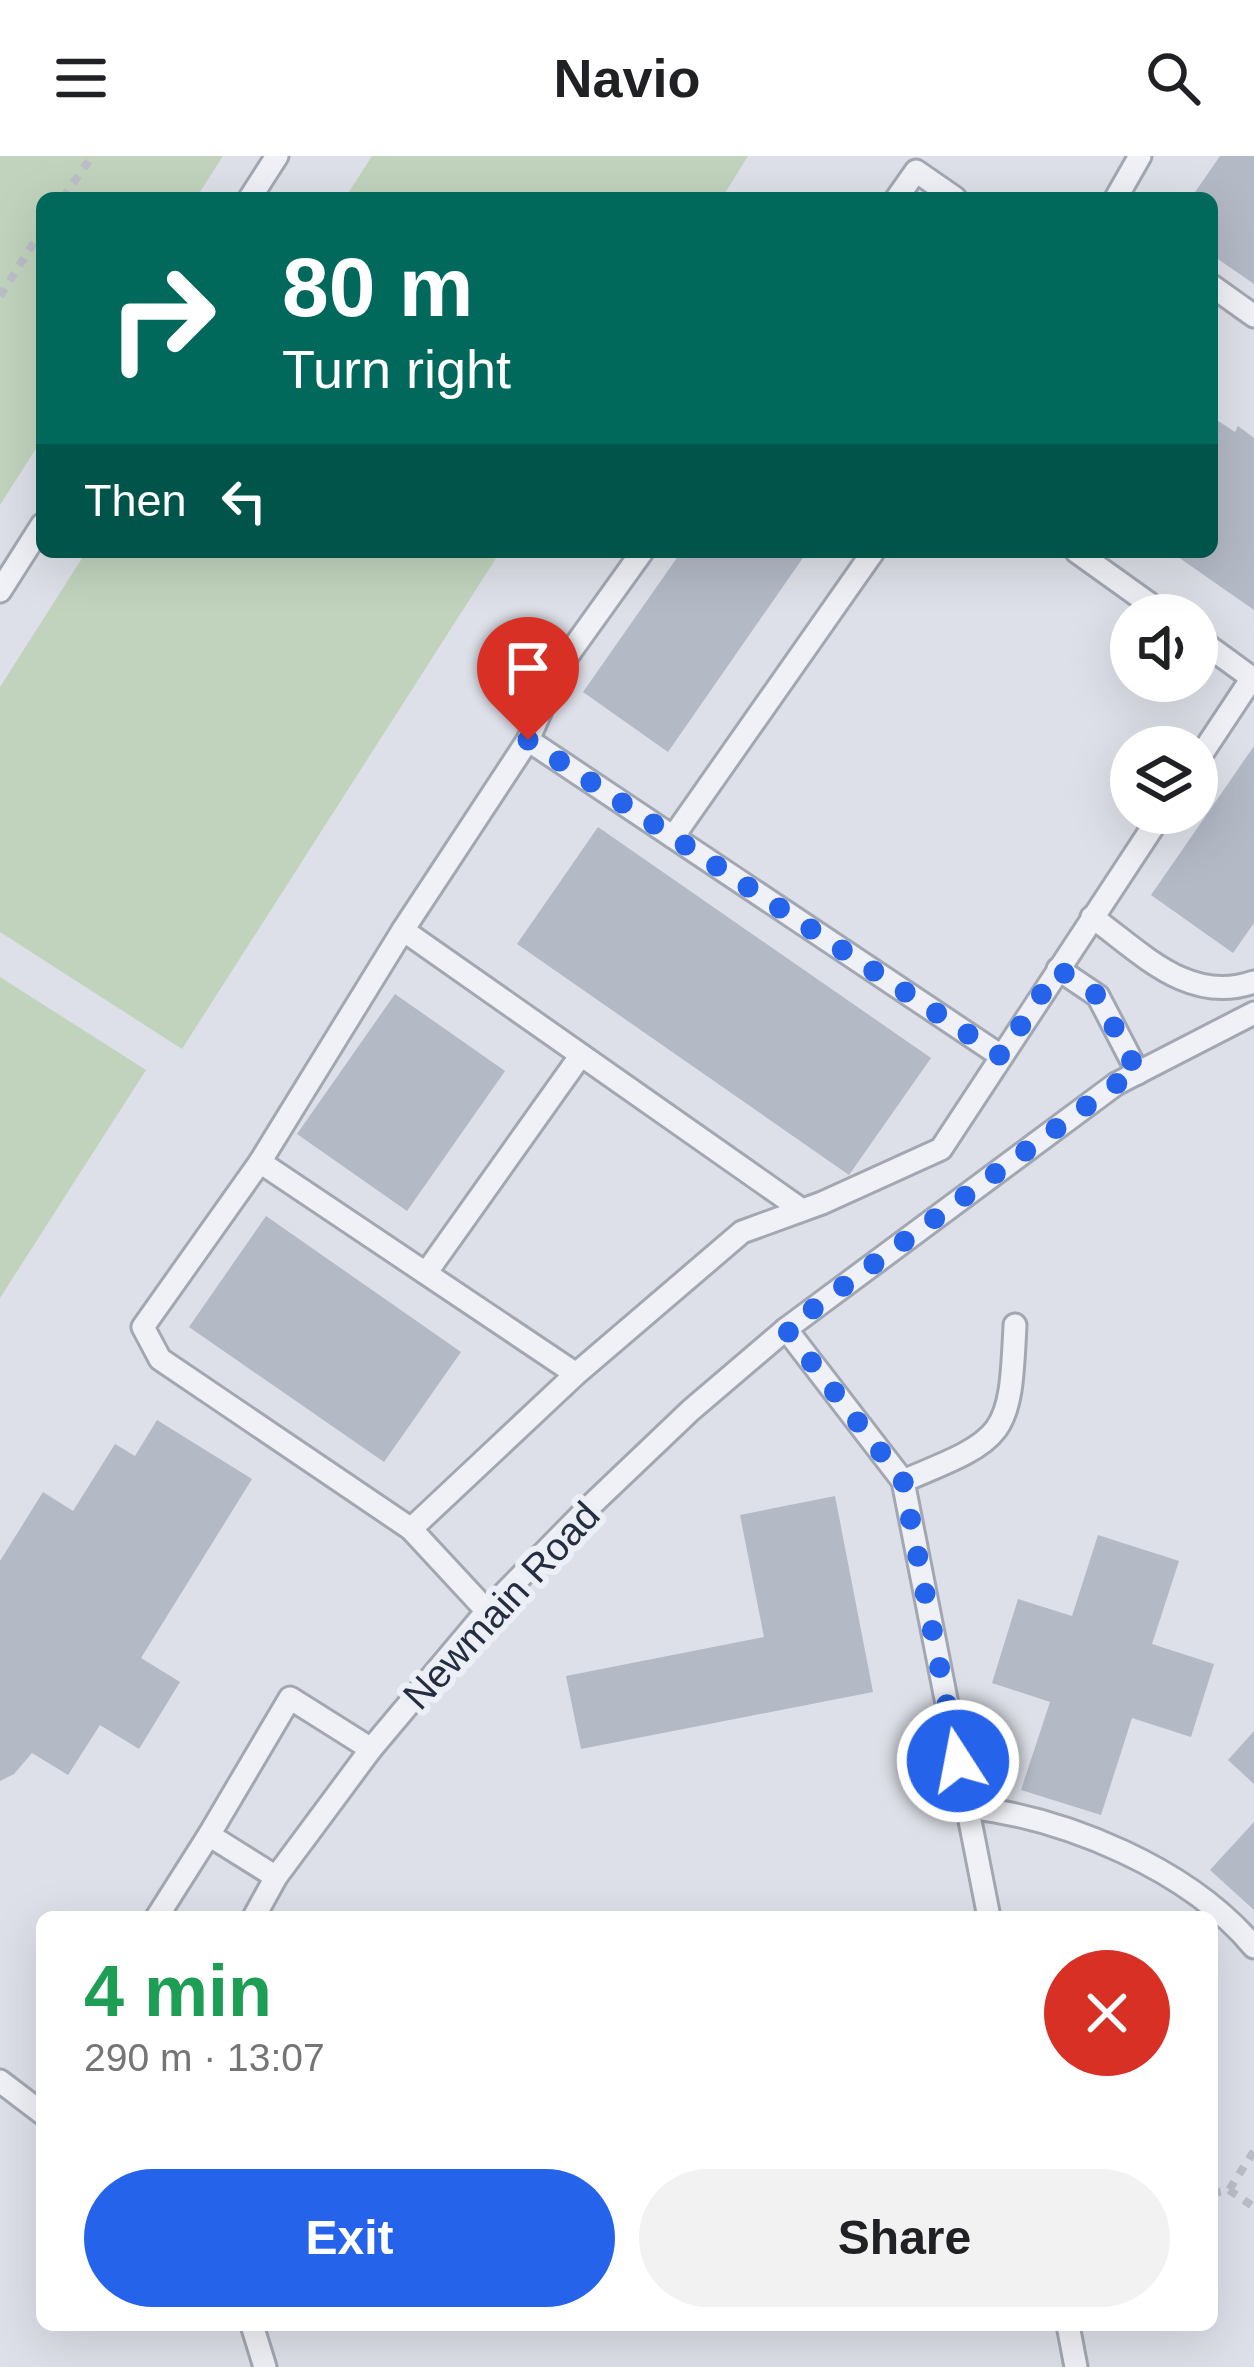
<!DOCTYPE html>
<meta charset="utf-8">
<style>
:root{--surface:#fff;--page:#f2f2f2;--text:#202124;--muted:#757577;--accent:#2563eb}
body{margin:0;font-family:Helvetica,sans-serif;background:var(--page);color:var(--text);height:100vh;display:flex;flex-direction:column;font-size:45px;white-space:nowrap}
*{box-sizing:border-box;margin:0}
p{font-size:39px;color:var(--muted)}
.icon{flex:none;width:66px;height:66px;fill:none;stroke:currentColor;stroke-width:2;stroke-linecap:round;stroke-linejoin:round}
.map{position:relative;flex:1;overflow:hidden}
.details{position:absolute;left:36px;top:1755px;width:1182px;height:420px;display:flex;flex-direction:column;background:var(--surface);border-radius:18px;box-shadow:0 12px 48px #0002}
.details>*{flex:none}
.hud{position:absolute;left:36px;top:36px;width:1182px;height:366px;border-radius:18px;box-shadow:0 12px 48px #0002;background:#00695c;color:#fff;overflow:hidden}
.controls{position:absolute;left:1110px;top:438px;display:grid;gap:24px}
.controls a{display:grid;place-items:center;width:108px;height:108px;border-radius:50%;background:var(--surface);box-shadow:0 12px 48px #0002;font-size:60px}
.pin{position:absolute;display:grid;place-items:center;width:102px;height:102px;color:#fff;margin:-123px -51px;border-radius:50% 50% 50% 0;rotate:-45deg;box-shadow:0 0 12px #0007}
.pin .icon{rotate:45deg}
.me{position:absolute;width:132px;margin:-66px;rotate:349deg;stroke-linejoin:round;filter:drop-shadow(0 0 9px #0008)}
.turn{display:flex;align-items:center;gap:42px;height:252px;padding:0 48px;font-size:54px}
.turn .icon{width:156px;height:156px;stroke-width:2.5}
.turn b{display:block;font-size:84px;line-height:102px}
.then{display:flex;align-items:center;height:114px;padding:0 48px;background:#0003;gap:24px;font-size:45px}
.round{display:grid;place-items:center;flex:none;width:126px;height:126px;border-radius:63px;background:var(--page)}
.summary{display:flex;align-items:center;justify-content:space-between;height:204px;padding:0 48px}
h1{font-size:72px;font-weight:700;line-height:90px;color:#1e9e55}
.button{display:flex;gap:24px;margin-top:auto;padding:24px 48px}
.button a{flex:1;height:138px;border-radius:72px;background:var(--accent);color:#fff;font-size:48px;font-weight:700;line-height:138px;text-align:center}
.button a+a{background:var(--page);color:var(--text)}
header{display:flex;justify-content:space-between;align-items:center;height:156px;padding:0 48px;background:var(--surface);font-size:54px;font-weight:700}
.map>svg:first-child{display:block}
.green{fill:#c1d3bd}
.building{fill:#b3b9c5}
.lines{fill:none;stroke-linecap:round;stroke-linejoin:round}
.service-casing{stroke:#a2a7b2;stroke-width:27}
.path{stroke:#bbbec7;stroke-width:8;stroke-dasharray:9 9;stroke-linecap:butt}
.service{stroke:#f0f1f6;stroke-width:21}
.route{stroke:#2563eb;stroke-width:21;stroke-dasharray:0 37.8}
.labels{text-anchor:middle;stroke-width:12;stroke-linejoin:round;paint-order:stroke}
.street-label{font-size:39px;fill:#252d40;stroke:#eceff6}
</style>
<header><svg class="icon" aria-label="menu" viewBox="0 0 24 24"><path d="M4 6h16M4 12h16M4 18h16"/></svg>Navio<svg class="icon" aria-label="search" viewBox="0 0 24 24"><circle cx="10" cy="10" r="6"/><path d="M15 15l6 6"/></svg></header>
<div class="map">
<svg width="1254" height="2211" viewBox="0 0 1254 2211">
<rect width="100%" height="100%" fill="#dde0e8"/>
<g class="green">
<path d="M0,0h223l-27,42h-154v241l-42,66z"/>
<path d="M372,0h376l-26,42h-377z"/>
<path d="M86,396h414l-318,497 -182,-117v-245z"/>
<path d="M0,821l146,93 -146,228z"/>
</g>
<g class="building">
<path d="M1220,0h34v128l-42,-29v-57h-21z"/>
<path d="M1212,261l23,15 3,-6 16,12v172l-83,-58h41z"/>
<path d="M681,396h126l-139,200 -85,-60z"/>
<path d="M1254,590v177l-21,30 -82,-58z"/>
<path d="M598,671l333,231 -82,117 -332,-231z"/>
<path d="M395,838l110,77 -98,140 -110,-77z"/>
<path d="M266,1060l195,136 -77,110 -195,-135z"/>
<path d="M157,1264l95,59 -111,179 39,24 -41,67 -39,-24 -32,50 -36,-22 -18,21 -14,7v-220l43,-69 30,19 42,-67 20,12z"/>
<path d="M835,1340l38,196 -292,57 -15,-73 198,-39 -24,-122z"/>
<path d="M1098,1379l81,26 -27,83 62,20 -23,73 -59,-19 -31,97 -80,-25 29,-88 -58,-19 26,-84 54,17z"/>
<path d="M1254,1575v53l-26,-24z"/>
<path d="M1254,1666v88l-44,-40z"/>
</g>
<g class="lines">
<g class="service-casing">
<g id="service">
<path d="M250,42l27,-42"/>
<path d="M897,42l19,-27 39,27"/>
<path d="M1116,42l24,-42"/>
<path d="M1212,130l42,30"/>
<path d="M1077,396l88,63"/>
<path d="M0,435l42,-66"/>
<path d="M1197,482l55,40 -55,83"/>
<path d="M528,584l473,316"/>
<path d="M673,681l200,-285"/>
<path d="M1092,761c50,36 97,88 162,65"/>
<path d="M403,774l125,-190 33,-75 81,-113"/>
<path d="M1058,813l40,27 40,77"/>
<path d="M260,1006l143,-232 399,280"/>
<path d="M426,1117l155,-218"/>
<path d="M786,1173l117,152 86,436"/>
<path d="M576,1218l-316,-212 -117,165 17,32 251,170 165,-155 166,-142 80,-29 119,-54 221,-336"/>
<path d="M903,1325c104,-43 107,-44 112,-156"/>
<path d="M411,1373l76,82"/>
<path d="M968,1651c98,11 221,62 286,140"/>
<path d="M209,1679l81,-137 81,51"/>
<path d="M157,1761l52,-82 67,42"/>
<path d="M254,1761l22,-40 95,-128 116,-138 99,-101 105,-100 95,-81 330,-245 138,-71"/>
<path d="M0,1925l42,32"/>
<path d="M252,2169l13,42"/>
<path d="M1068,2169l8,42"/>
</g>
</g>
<g class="path">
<path d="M63,42l29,-42"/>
<path d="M0,140l42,-66"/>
<path d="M1229,2034l25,17"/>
<path d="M1212,2037l17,-3 25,-39"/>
</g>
<use href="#service" class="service"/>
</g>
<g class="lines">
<path class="route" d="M528,584l473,316 57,-87 40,27 40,77 -22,11 -330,245 117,152 55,280"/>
</g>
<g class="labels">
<g class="street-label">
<text transform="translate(501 1449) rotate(-47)" y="14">Newmain Road</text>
</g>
</g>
</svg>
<div class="controls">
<a><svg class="icon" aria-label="sound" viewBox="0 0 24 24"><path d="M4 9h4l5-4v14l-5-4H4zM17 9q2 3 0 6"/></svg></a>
<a><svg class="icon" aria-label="layers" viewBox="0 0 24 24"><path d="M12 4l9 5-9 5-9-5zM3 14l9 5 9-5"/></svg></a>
</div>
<div class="pin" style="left:528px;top:584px;background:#d93025"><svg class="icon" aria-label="arrive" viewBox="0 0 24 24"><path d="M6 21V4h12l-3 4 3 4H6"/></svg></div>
<svg class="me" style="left:958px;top:1605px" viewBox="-20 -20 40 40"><circle r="17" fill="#2563eb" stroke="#fff" stroke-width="3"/><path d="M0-11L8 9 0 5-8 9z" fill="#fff"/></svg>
<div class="hud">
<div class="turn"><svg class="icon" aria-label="right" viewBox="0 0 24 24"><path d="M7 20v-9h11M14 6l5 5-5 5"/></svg><div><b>80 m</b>Turn right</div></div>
<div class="then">Then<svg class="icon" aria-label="left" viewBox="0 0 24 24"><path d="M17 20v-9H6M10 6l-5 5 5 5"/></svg></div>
</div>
<section class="details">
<div class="summary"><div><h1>4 min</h1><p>290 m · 13:07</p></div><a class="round" style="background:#d93025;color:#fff"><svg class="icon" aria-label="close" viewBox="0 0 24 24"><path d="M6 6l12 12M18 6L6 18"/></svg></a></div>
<div class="button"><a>Exit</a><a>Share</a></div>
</section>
</div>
